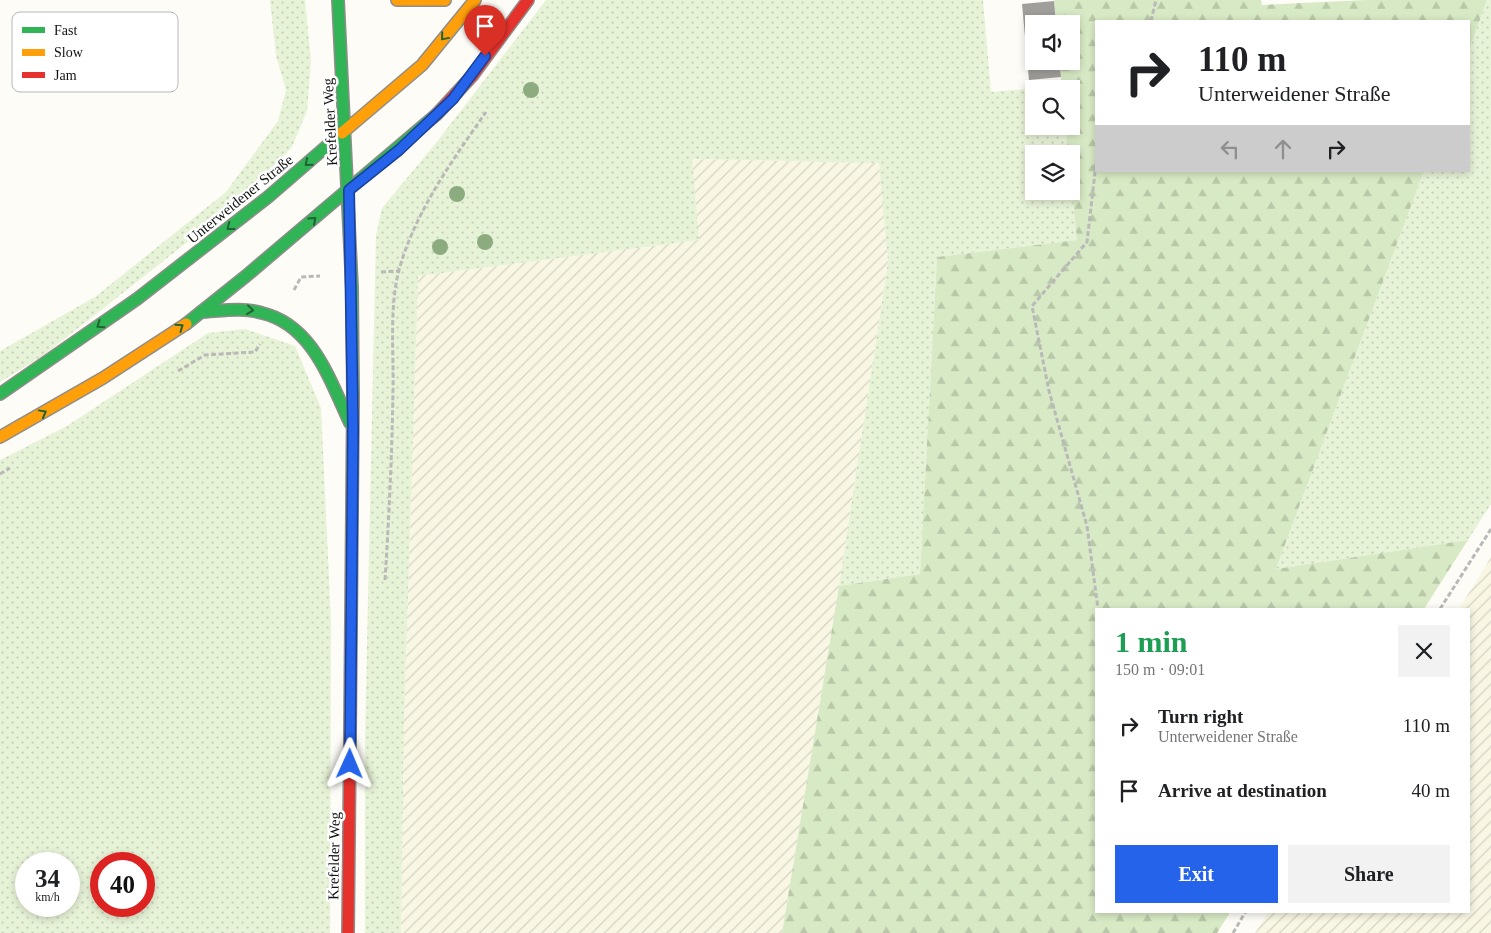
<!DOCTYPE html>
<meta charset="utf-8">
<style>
:root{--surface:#fff;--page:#f2f2f2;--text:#202124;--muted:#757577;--accent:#2563eb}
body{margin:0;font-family:"Times New Roman",serif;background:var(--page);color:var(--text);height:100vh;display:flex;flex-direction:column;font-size:19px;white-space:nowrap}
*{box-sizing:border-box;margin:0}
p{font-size:16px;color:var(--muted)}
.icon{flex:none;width:28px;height:28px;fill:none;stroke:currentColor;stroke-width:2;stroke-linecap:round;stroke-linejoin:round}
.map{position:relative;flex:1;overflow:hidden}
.details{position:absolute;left:1095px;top:608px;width:375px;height:305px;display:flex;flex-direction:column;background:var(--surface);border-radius:0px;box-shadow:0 2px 8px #0003}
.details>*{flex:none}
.top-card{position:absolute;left:1095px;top:20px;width:375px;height:152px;border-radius:0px;box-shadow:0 2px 8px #0003;background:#fff;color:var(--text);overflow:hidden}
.buttons{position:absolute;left:1025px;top:15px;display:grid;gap:10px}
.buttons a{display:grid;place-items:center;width:55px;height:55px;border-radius:0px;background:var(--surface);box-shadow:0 2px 8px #0003;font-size:25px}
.speed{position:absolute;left:15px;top:852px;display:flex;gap:10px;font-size:25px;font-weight:700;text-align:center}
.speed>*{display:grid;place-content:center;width:65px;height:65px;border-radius:50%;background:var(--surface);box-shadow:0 2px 8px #0003;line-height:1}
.speed small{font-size:12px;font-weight:400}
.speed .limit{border:8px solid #d22;background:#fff;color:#111}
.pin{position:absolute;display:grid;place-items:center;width:42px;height:42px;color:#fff;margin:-51px -21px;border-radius:50% 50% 50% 0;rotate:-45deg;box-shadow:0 0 5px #0007}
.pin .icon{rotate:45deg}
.me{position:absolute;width:55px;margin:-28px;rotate:1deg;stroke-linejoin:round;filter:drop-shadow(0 0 4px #0008)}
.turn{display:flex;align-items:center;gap:18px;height:105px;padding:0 20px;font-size:22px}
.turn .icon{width:65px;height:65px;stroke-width:2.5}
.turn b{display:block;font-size:35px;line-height:42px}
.lanes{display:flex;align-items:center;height:48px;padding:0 20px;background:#0003;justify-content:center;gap:25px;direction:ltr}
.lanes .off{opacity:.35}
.round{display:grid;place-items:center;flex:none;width:52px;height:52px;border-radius:0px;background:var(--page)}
.overview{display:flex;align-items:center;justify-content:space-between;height:85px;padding:0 20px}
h1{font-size:30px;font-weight:800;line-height:38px;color:#1e9e55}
.cta{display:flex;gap:10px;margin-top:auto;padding:10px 20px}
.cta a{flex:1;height:58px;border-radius:0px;background:var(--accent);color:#fff;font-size:20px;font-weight:800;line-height:58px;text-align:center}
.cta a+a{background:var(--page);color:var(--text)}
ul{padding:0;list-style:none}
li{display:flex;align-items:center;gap:15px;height:65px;padding:0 20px}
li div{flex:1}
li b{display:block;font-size:19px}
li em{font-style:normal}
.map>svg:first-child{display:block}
.farmland{fill:url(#farmland-furrows)}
.grass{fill:url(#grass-dots);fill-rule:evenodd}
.forest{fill:url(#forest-firs)}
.building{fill:#a19f9c}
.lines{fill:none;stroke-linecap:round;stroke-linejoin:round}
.fast-casing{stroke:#8e8d8b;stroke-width:14}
.slow-casing{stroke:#8e8d8b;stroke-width:14}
.jam-casing{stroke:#8e8d8b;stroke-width:14}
.path{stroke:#b9b9b8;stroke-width:3;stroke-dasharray:5 2.5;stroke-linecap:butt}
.fast{stroke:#30b455;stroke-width:11}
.slow{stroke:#ff9f0a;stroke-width:11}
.jam{stroke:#e5322d;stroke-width:11}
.tree{fill:#8cac80}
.oneway{stroke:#206233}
.route-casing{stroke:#184099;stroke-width:12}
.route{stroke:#2563eb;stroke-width:9}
.labels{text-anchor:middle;stroke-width:5;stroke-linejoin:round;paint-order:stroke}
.street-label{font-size:15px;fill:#111;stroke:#fff}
.key{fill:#fff;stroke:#b8b8b8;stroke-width:1}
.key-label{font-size:14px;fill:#111}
</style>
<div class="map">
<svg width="1491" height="933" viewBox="0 0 1491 933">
<defs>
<pattern id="farmland-furrows" width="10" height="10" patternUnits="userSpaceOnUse" patternTransform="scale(1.25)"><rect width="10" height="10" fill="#f9f7e4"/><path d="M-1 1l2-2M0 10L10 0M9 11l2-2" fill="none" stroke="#d4d3c3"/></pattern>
<pattern id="grass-dots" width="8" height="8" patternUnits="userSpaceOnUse" patternTransform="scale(1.25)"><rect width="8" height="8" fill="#e7f3d7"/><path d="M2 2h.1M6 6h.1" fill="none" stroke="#c5cfb8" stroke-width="1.8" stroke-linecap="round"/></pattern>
<pattern id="forest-firs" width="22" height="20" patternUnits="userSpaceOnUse" patternTransform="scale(1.25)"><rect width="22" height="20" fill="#d8eac5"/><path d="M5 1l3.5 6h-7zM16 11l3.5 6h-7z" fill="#b8c8a8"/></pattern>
</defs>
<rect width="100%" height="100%" fill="#fdfcf7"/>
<g class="farmland">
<path d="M692,159l187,4 9,99 -49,324 -57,347h-381l3,-211 14,-446 280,-36z"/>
<path d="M1491,557v376h-236l14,-22h200v-302h-10z"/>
</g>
<g class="grass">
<path d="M270,0h35l6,60 -4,51 -15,36 -55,56 -193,152 -44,27v-31l95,-54 131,-105 52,-71 8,-31 -10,-34z"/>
<path d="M546,0h437l8,92 71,-6v3h-28v37h32l2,28h-34v37h37v-6l6,55 -140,17 -17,317 -81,12 49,-324 -9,-99 -187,-4 7,81 -281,36 -14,446 -3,211h-36v-196l11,-502 6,-27 54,-65z"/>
<path d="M1487,0h4v504l-23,36 -192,29 148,-398h45v-121z"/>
<path d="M245,329l50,17 26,62 10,213 -1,312h-330v-473l67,-34 141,-93zM26,864h43v42h-43zM101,864h43v42h-43z"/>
</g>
<path class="forest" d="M1054,0h207l1,5 104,-5h121l-18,50v-29h-373v150h328l-148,398 192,-29 -44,69h-328v302h135l-14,22h-435l57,-347 81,-12 17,-317 140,-17 -6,-55v-31h-3l-2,-28h5v-37h-9l-3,-28h12v-37h-15z"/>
<path class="building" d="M1054,1l2,23h-22v37h25l2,16 -32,3 -7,-76z"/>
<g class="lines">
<g class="fast-casing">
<g id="fast">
<path d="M338,0l14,288 1,109"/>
<path d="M201,312c20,-1 42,-5 61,1 51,12 68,68 88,110"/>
<path d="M186,324l60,-48 191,-162"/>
<path d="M0,394l137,-95 131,-102 74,-64"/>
</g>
</g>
<g class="slow-casing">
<g id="slow">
<path d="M397,0h48"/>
<path d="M342,133l80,-68 53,-65"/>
<path d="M0,437l103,-59 83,-54"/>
<path d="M350,734l3,-337"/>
</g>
</g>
<g class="jam-casing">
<g id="jam">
<path d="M437,114l35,-38 56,-76"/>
<path d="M348,933l2,-199"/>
</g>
</g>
<g class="path">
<path d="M1151,21l5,-21"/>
<path d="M1096,164l-9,78 -55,64 17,85 38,135 11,83"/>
<path d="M381,272l18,-1"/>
<path d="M294,290l7,-13 19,-1"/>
<path d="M178,371l27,-16 50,-3 5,-8"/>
<path d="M0,474l10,-6"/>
<path d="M385,580c4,-63 7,-126 8,-189 1,-39 -4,-83 6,-121 16,-58 53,-109 87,-158"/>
<path d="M1440,609l51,-80"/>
<path d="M1233,933l13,-22"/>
</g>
<use href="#fast" class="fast"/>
<use href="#slow" class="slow"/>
<use href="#jam" class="jam"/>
</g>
<g class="tree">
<circle cx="531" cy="90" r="8"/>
<circle cx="457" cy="194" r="8"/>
<circle cx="485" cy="242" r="8"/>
<circle cx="440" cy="247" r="8"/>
</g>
<defs><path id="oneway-chevron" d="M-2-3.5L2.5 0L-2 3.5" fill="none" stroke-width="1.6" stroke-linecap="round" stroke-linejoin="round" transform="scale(1.25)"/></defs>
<g class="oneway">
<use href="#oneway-chevron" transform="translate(444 37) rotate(130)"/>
<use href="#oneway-chevron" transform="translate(308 163) rotate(140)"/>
<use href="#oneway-chevron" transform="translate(313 220) rotate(-42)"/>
<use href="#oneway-chevron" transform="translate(230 227) rotate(142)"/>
<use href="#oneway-chevron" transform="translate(250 310) rotate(6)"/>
<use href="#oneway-chevron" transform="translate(100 325) rotate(145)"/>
<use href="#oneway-chevron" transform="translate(180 327) rotate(-35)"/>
<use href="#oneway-chevron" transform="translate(43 413) rotate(-29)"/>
</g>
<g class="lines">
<g class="route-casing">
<path id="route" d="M350,764l3,-336 -4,-238 50,-40 54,-51 32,-43"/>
</g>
<use href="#route" class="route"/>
</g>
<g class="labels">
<g class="street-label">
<text transform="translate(330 122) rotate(-93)" y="5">Krefelder Weg</text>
<text transform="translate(240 199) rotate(-39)" y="5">Unterweidener Straße</text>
<text transform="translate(334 856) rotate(-89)" y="5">Krefelder Weg</text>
</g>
</g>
<rect x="12" y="12" width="166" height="80" rx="8" class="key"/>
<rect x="22" y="27" width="23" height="6" fill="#30b455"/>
<rect x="22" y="49" width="23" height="7" fill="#ff9f0a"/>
<rect x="22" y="72" width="23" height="6" fill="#e5322d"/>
<g class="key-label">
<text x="54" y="35">Fast</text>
<text x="54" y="57">Slow</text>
<text x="54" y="80">Jam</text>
</g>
</svg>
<div class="buttons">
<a><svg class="icon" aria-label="sound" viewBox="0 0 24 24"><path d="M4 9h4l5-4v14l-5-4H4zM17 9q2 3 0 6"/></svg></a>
<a><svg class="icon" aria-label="search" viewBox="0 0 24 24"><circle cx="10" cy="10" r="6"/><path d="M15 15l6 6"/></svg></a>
<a><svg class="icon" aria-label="layers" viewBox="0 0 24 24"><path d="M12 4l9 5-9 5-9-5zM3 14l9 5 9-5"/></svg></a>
</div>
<div class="speed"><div>34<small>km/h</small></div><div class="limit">40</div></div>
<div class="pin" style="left:485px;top:56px;background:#d93025"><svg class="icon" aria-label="arrive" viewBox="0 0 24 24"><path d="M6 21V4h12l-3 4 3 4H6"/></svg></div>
<svg class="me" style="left:350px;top:764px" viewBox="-20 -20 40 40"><path d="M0-17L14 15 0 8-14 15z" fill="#2563eb" stroke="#fff" stroke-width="4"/></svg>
<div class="top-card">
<div class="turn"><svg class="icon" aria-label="right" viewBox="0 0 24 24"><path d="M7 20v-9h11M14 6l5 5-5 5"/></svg><div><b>110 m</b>Unterweidener Straße</div></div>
<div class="lanes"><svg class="icon off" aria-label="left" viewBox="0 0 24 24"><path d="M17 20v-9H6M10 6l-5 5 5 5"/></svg><svg class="icon off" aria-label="ahead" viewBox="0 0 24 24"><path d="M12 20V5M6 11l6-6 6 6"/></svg><svg class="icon" aria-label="right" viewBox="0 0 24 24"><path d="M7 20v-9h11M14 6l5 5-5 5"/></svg></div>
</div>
<section class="details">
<div class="overview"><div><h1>1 min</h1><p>150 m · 09:01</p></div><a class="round"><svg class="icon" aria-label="close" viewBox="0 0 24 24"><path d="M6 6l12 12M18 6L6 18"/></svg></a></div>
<ul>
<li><svg class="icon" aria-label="right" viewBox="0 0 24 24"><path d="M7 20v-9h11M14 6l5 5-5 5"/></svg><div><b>Turn right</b><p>Unterweidener Straße</p></div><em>110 m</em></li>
<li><svg class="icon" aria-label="arrive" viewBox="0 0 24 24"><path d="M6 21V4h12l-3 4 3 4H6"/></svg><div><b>Arrive at destination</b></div><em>40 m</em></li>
</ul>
<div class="cta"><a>Exit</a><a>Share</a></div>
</section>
</div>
